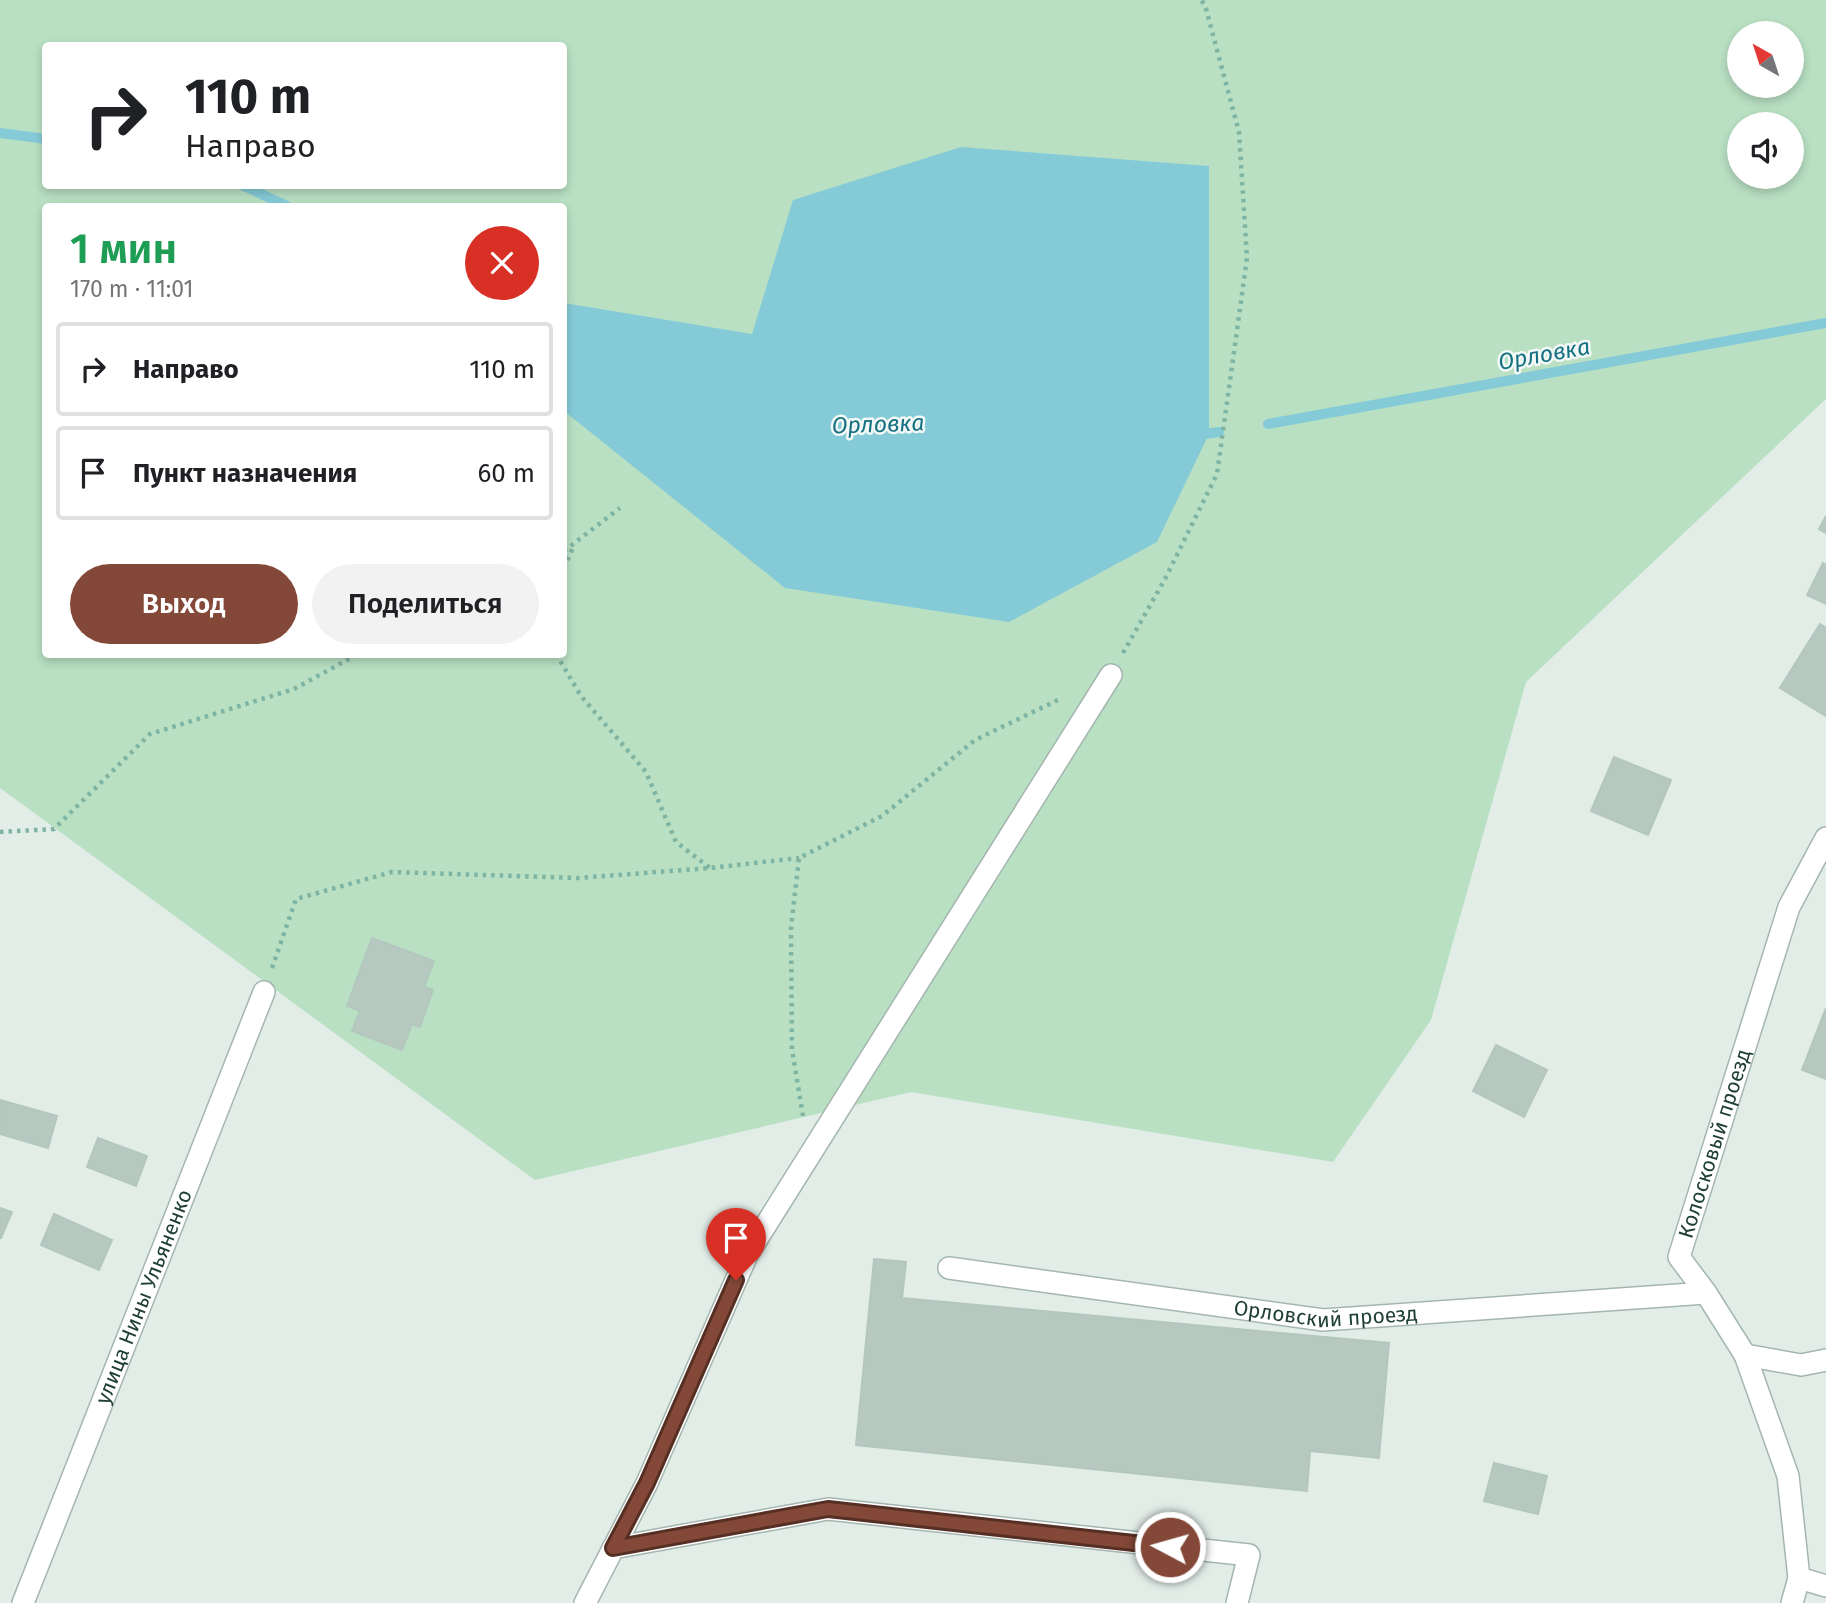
<!DOCTYPE html>
<html lang="ru">
<meta charset="utf-8">
<style>
:root{--surface:#fff;--page:#f2f2f2;--text:#202124;--muted:#757577;--line:#e0e0e0;--accent:#834837}
body{margin:0;font-family:"Fira Sans",sans-serif;background:var(--page);color:var(--text);height:100vh;display:flex;flex-direction:column;font-size:26px;white-space:nowrap}
*{box-sizing:border-box;margin:0}
p{font-size:23px;color:var(--muted)}
.icon{flex:none;width:38px;height:38px;fill:none;stroke:currentColor;stroke-width:2;stroke-linecap:round;stroke-linejoin:round}
.map{position:relative;flex:1;overflow:hidden}
.sheet{position:absolute;left:42px;top:203px;width:525px;height:455px;display:flex;flex-direction:column;background:var(--surface);border-radius:7px;box-shadow:0 4px 10px #0003}
.sheet>*{flex:none}
.banner{position:absolute;left:42px;top:42px;width:525px;height:147px;border-radius:7px;box-shadow:0 4px 10px #0003;background:#fff;color:var(--text);overflow:hidden}
.needle{width:46px;rotate:321deg}
.controls{position:absolute;left:1727px;top:21px;display:grid;gap:14px}
.controls a{display:grid;place-items:center;width:77px;height:77px;border-radius:50%;background:var(--surface);box-shadow:0 4px 10px #0003;font-size:35px}
.pin{position:absolute;display:grid;place-items:center;width:60px;height:60px;color:#fff;margin:-72px -30px;border-radius:50% 50% 50% 0;rotate:-45deg;box-shadow:0 0 7px #0007}
.pin .icon{rotate:45deg}
.me{position:absolute;width:77px;margin:-38px;rotate:276deg;stroke-linejoin:round;filter:drop-shadow(0 0 5px #0008)}
.turn{display:flex;align-items:center;gap:24px;height:147px;padding:0 28px;font-size:32px}
.turn .icon{width:91px;height:91px;stroke-width:2.5}
.turn b{display:block;font-size:49px;line-height:60px}
.round{display:grid;place-items:center;flex:none;width:74px;height:74px;border-radius:37px;background:var(--page)}
.overview{display:flex;align-items:center;justify-content:space-between;height:119px;padding:0 28px}
h1{font-size:42px;font-weight:600;line-height:52px;color:#1e9e55}
.action{display:flex;gap:14px;margin-top:auto;padding:14px 28px}
.action a{flex:1;height:80px;border-radius:42px;background:var(--accent);color:#fff;font-size:28px;font-weight:600;line-height:80px;text-align:center}
.action a+a{background:var(--page);color:var(--text)}
ul{padding:0;list-style:none}
li{display:flex;align-items:center;gap:21px;height:94px;margin:0 14px 10px;padding:0 14px;border:4px solid var(--line);border-radius:7px}
li div{flex:1}
li b{display:block;font-size:26px}
li em{font-style:normal}
.map>svg:first-child{display:block}
.green{fill:#b9e0c3;fill-rule:evenodd}
.water{fill:#85cbd7}
.lines{fill:none;stroke-linecap:round;stroke-linejoin:round}
.stream{stroke:#85cbd7;stroke-width:10}
.building{fill:#b7c8c1;stroke:#b3c7bf;stroke-width:2}
.minor-casing{stroke:#a4b6af;stroke-width:24}
.path{stroke:#7fb4a2;stroke-width:4.5;stroke-dasharray:3.5 5;stroke-linecap:butt}
.minor{stroke:#fff;stroke-width:21}
.route-casing{stroke:#552f24;stroke-width:18}
.route{stroke:#834837;stroke-width:12}
.labels{text-anchor:middle;stroke-width:5;stroke-linejoin:round;paint-order:stroke}
.street-label{font-size:21px;fill:#204037;stroke:#f3f9f6}
.water-label{font-size:23px;font-style:italic;fill:#157081;stroke:#f3f9f6}
</style>
<div class="map">
<svg width="1826" height="1603" viewBox="0 0 1826 1603">
<rect width="100%" height="100%" fill="#e2ede8"/>
<path class="green" d="M0,0h1826v399l-300,283 -95,338 -98,142 -422,-70 -376,88 -535,-392zM1740,33h52v53h-52zM46,46h518v140h-518zM1740,124h52v53h-52zM46,206h518v448h-518z"/>
<path class="water" d="M961,147l248,19v268l-52,108 -148,80 -224,-34 -221,-177v-108l188,31 41,-134z"/>
<g class="lines">
<g class="stream">
<path d="M0,133l46,6"/>
<path d="M244,186l43,20"/>
<path d="M1268,424l558,-101"/>
<path d="M1197,435l22,-3"/>
</g>
</g>
<g class="building">
<path d="M1826,516v17l-7,-4z"/>
<path d="M1823,563l3,2v39l-19,-9z"/>
<path d="M1820,624l6,4v88l-46,-28z"/>
<path d="M1614,757l57,23 -23,55 -57,-24z"/>
<path d="M372,938l62,23 -10,26 9,3 -13,37 -8,-3 -10,26 -50,-19 8,-20 -13,-5z"/>
<path d="M1826,1008v71l-24,-9z"/>
<path d="M1496,1045l51,25 -23,47 -51,-26z"/>
<path d="M0,1100l57,16 -9,32 -48,-14z"/>
<path d="M98,1138l49,18 -11,30 -49,-19z"/>
<path d="M0,1208l12,4 -11,26h-1z"/>
<path d="M54,1214l58,26 -13,30 -58,-25z"/>
<path d="M874,1259l32,3 -4,36 487,45 -10,115 -69,-7 -3,40 -451,-46z"/>
<path d="M1494,1463l53,13 -9,38 -54,-13z"/>
</g>
<g class="lines">
<g class="minor-casing">
<g id="minor">
<path id="s1" d="M949,1268l374,52 383,-27"/>
<path d="M1745,1355l56,10 25,-5"/>
<path d="M613,1548l215,-39 421,46 -12,48"/>
<path d="M1799,1578l27,8"/>
<path id="s2" d="M23,1603l241,-611"/>
<path d="M585,1603l62,-120 100,-228 364,-580"/>
<path id="s3" d="M1792,1603l7,-25 -11,-102 -43,-121 -39,-62 -27,-36 110,-350 37,-69"/>
</g>
</g>
<g class="path">
<path d="M564,551l56,-43"/>
<path d="M564,568l10,-23"/>
<path d="M1123,653l42,-74 52,-105 30,-216 -8,-126 -34,-127 -4,-5"/>
<path d="M556,654l25,42 65,76 30,70 34,26"/>
<path d="M0,832l54,-3 96,-95 144,-45 64,-35"/>
<path d="M272,968l24,-69 96,-27 186,6 132,-10 89,-10"/>
<path d="M803,1116l-11,-67 -1,-122 8,-69 83,-42 93,-76 87,-42"/>
</g>
<use href="#minor" class="minor"/>
</g>
<g class="lines">
<g class="route-casing">
<path id="route" d="M736,1280l-89,203 -34,65 215,-39 342,38"/>
</g>
<use href="#route" class="route"/>
</g>
<g class="labels">
<g class="street-label">
<text dy="7" stroke="none"><textPath href="#s3" startOffset="494">Колосковый проезд</textPath></text>
<text dy="7" stroke="none"><textPath href="#s2" startOffset="329">улица Нины Ульяненко</textPath></text>
<text dy="7" stroke="none"><textPath href="#s1" startOffset="380">Орловский проезд</textPath></text>
</g>
<g class="water-label">
<text transform="translate(1544 354) rotate(-10)" y="8">Орловка</text>
<text transform="translate(878 424) rotate(-2)" y="8">Орловка</text>
</g>
</g>
</svg>
<div class="controls">
<a><svg class="needle" viewBox="-14 -14 28 28"><path d="M0-13l5 13h-10z" fill="#e53935"/><path d="M0 13l5-13h-10z" fill="#757577"/></svg></a>
<a><svg class="icon" aria-label="sound" viewBox="0 0 24 24"><path d="M4 9h4l5-4v14l-5-4H4zM17 9q2 3 0 6"/></svg></a>
</div>
<div class="pin" style="left:736px;top:1280px;background:#d93025"><svg class="icon" aria-label="arrive" viewBox="0 0 24 24"><path d="M6 21V4h12l-3 4 3 4H6"/></svg></div>
<svg class="me" style="left:1170px;top:1547px" viewBox="-20 -20 40 40"><circle r="17" fill="#834837" stroke="#fff" stroke-width="3"/><path d="M0-11L8 9 0 5-8 9z" fill="#fff"/></svg>
<div class="banner">
<div class="turn"><svg class="icon" aria-label="right" viewBox="0 0 24 24"><path d="M7 20v-9h11M14 6l5 5-5 5"/></svg><div><b>110 m</b>Направо</div></div>
</div>
<section class="sheet">
<div class="overview"><div><h1>1 мин</h1><p>170 m · 11:01</p></div><a class="round" style="background:#d93025;color:#fff"><svg class="icon" aria-label="close" viewBox="0 0 24 24"><path d="M6 6l12 12M18 6L6 18"/></svg></a></div>
<ul>
<li><svg class="icon" aria-label="right" viewBox="0 0 24 24"><path d="M7 20v-9h11M14 6l5 5-5 5"/></svg><div><b>Направо</b></div><em>110 m</em></li>
<li><svg class="icon" aria-label="arrive" viewBox="0 0 24 24"><path d="M6 21V4h12l-3 4 3 4H6"/></svg><div><b>Пункт назначения</b></div><em>60 m</em></li>
</ul>
<div class="action"><a>Выход</a><a>Поделиться</a></div>
</section>
</div>
